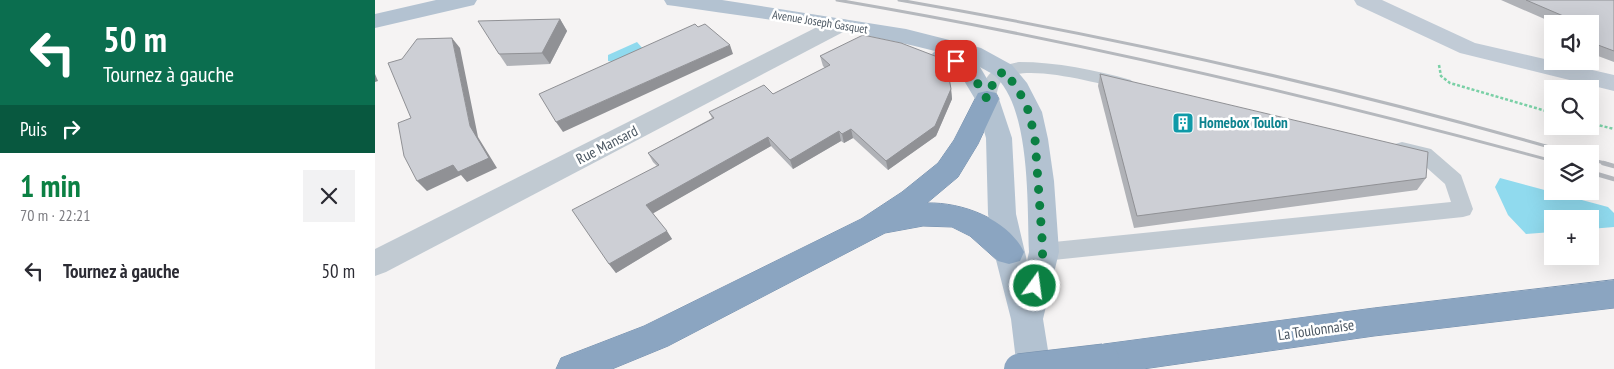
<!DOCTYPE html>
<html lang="fr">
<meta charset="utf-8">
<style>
:root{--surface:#fff;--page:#f2f2f3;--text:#2b2b33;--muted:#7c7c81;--accent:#0b8043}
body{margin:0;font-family:"PT Sans Narrow",sans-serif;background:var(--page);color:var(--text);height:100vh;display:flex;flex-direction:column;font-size:19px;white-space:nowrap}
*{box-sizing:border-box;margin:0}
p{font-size:16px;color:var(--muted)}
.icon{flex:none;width:28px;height:28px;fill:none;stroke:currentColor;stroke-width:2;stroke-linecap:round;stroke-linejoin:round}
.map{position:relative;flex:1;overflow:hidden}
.drawer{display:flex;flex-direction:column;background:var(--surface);width:375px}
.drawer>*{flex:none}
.guide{background:#0b6e4f;color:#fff;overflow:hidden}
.tools{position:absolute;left:1169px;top:15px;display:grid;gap:10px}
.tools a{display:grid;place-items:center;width:55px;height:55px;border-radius:0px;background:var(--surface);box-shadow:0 5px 20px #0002;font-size:25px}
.pin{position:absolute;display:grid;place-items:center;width:42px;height:42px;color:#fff;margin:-21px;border-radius:10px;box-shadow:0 2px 8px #0006}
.me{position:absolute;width:55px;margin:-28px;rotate:14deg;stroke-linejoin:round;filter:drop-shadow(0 0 4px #0008)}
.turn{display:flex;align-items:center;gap:18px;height:105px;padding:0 20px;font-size:22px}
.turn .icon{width:65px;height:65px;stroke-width:2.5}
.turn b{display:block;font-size:35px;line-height:42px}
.then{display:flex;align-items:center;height:48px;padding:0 20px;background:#0003;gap:10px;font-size:19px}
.round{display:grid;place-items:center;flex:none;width:52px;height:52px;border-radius:0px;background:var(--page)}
.headline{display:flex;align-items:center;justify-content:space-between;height:85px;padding:0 20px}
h1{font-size:30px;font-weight:700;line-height:38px;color:var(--accent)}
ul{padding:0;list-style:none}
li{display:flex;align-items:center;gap:15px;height:65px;padding:0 20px}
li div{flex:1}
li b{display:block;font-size:19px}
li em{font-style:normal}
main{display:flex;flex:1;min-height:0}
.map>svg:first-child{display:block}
.water{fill:#90daee}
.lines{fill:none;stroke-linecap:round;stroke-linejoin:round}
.motorway-casing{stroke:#7690ad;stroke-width:1}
.path{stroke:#7ad0a6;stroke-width:2.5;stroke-dasharray:3 2;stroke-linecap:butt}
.service{fill:#c1cad2;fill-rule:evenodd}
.minor{fill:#c1cad2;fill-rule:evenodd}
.secondary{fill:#c1cbd6;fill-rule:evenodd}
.primary{fill:#b3c2d1;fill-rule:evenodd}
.motorway{fill:#8ba5c1;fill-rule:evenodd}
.rail-far1{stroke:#b5b8bd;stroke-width:3}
.rail{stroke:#b5b8bd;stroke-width:4.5}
.motorway-bridge-casing{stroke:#7690ad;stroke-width:31;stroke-linecap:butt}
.motorway-bridge{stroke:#8ba5c1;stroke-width:30}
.wall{fill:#b0b2b7}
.shaded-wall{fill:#909195}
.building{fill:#cdcfd5;stroke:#909195}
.route{stroke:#0b8043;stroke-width:9;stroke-dasharray:0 16.2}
.labels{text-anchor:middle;stroke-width:5;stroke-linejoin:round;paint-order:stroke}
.far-street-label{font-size:12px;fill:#4a5661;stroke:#fff}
.culture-label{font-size:15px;font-weight:bold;fill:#0d838f;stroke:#fff;text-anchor:start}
.street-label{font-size:15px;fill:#4a5661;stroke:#fff}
</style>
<main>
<section class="drawer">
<div class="guide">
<div class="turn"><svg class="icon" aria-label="left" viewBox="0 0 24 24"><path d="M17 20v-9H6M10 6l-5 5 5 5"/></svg><div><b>50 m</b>Tournez à gauche</div></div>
<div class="then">Puis<svg class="icon" aria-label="right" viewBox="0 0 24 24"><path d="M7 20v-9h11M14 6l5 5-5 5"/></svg></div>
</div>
<div class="headline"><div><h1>1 min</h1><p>70 m · 22:21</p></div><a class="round"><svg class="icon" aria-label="close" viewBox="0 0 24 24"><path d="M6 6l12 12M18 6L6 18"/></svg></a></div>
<ul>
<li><svg class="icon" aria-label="left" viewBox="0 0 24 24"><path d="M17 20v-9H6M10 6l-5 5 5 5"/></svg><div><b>Tournez à gauche</b></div><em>50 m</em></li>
</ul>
</section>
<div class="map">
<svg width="1239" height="369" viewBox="0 0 1239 369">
<rect width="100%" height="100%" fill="#f5f3f3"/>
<g class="water">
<path d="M262,42l7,8 -31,12 -5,-1v-6z"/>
<path d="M1125,178l108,29 6,6v14l-24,2v-10h-37l-1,13 -26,2 -18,-19 -13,-28z"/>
</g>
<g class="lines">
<g class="motorway-casing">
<g id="motorway">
<path d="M612,91l9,2 3,6 -21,45 -20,33 -31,26c35,-1 81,16 97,49l-4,9 -11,3 -11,-3 -28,-25 -18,-9 -29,-1 -38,7 -217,113 -56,23h-56l5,-11 83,-32 217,-107 41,-27 36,-29 16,-23 24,-47z"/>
<path d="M1239,280v28l-240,28 -231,33h-51l-5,-10 5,-11 12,-4 270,-36z"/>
</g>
</g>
<g class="path">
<path d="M1064,65l2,11 9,7 103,30"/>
<path d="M1215,123l24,6"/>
</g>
<g class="service">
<path d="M644,62c38,0 76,8 112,18l3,4 -3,4 -6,2c-23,-6 -108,-30 -124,-8 -4,5 -4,15 -8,21l-6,2 -6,-2 -3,-4c8,-27 14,-32 41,-37z"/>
<path d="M1027,142l29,7 30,26 12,34 -3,6 -7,2 -419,44 -8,-3 -3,-6 3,-6 8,-3 407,-41 -6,-18 -27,-24 -23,-6 -3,-5 3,-5z"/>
</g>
<path class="minor" d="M464,18l8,2 3,5 -3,5 -461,242 -11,4v-27l456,-229z"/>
<path class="secondary" d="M979,0h28l93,43 139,32v16l-154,-38 -103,-48z"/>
<g class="primary">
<path d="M61,0h41l-3,5 -99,23v-14z"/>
<path d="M289,0h58l184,29 75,19 31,17 15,18 15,29 6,27 6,42 5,71 -16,67 8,50h-34l-6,-50 -17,-67 -6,-38 -2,-76 -11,-39 -15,-25 -24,-15 -4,-5 3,-3c-85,-22 -173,-32 -260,-45l-8,-1zM605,67c5,3 12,6 16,10 35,34 31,128 33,175l-2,9 -11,-47 -4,-76 -13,-39z"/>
</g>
<use href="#motorway" class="motorway"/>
<g class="rail-far1">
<path d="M462,0c242,41 479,97 716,161"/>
<path d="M524,0c227,39 453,90 675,154"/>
<path d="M1215,159l18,5"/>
</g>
<g class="rail">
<path d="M1228,163l11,3"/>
<path d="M1215,172l24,7"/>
</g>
<g class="motorway-bridge-casing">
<path id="motorway-bridge" d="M644,369l85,-10"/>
</g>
<use href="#motorway-bridge" class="motorway-bridge"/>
</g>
<g class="wall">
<path d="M1126,0h113v62l-24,-9v-29h-34z"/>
<path d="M185,19l7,12 -17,33 -43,2 -8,-12z"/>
<path d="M445,56l131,33 1,10 -16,37 -48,34 -35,-32 -9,5 -3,-2 -48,28 -22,-23 -118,67 19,26 -56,34 -7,-9 48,-98 -4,-4 -5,-9 64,-35 -3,-6 64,-18 52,-26 -2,-2z"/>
<path d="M725,74l326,104 -9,12 -283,38 -36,-142z"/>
</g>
<g class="shaded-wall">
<path d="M185,19l7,12 -17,33 -8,-11z"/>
<path d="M77,38l8,10 18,89 19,31 -30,14 -6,-7 -34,16 -10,-10 53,-55z"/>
<path d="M355,45l3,9 -170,78 -7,-10z"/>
<path d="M0,74l3,7 -3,1z"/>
<path d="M576,89l1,10 -16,37 -48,34 -2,-9z"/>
<path d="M476,129l2,9 -9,5 -2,-9z"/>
<path d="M464,131l2,10 -48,28 -3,-9z"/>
<path d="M393,137l3,9 -119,68 -6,-9z"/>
<path d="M292,231l5,8 -56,34 -7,-9z"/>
</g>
<g class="building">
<path d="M1151,0h88v51l-24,-9v-18h-8z"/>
<path d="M185,19l-18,34 -43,1 -21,-33z"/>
<path d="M320,24l3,3 7,-3 25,21 -174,77 -17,-28z"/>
<path d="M488,35l38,8 34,13 8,7 5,9 3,17 -16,37 -49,35 -35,-32 -9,5 -3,-3 -49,29 -22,-23 -122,68 21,26 -58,33 -37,-54 87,-45 -11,-12 66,-35 -5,-6 55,-27 9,9 57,-29 -10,-9z"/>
<path d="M77,38l18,88 19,32 -31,14 -5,-7 -36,16 -13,-25 -6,-33 13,-5 -23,-55 14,-4 15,-20z"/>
<path d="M725,74l328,78 -2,26 -289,38z"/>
</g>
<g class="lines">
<path class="route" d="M581,61l13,8 18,30 8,-21 9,-7 14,18 11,23 6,27 8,113 -8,34"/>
</g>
<defs>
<g id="building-square" transform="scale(1.125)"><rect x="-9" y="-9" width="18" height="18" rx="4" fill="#0f9aa8" stroke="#fff"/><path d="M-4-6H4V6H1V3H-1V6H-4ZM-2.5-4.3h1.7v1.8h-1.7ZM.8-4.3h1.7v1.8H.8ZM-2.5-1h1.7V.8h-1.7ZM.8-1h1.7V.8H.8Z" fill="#fff"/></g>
</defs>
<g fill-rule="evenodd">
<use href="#building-square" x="808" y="123"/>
</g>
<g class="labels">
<g class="far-street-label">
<text transform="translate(445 22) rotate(9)" y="4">Avenue Joseph Gasquet</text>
</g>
<g class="culture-label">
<text x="824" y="128">Homebox Toulon</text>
</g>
<g class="street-label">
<text transform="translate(232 145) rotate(-27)" y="5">Rue Mansard</text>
<text transform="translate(941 330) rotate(-8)" y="5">La Toulonnaise</text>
</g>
</g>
</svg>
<div class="tools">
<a><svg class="icon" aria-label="sound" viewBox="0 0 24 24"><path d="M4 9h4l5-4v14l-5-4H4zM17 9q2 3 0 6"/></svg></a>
<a><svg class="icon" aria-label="search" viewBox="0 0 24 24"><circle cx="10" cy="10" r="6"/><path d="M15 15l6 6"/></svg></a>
<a><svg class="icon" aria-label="layers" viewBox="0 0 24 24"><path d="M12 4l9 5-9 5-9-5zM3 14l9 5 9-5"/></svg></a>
<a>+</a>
</div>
<div class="pin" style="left:581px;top:61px;background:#d93025"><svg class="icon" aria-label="arrive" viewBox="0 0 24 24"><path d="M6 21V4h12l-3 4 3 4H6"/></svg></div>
<svg class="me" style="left:660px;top:286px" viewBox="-20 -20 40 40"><circle r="17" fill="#0b8043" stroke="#fff" stroke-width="3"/><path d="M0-11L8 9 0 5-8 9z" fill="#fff"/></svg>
</div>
</main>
